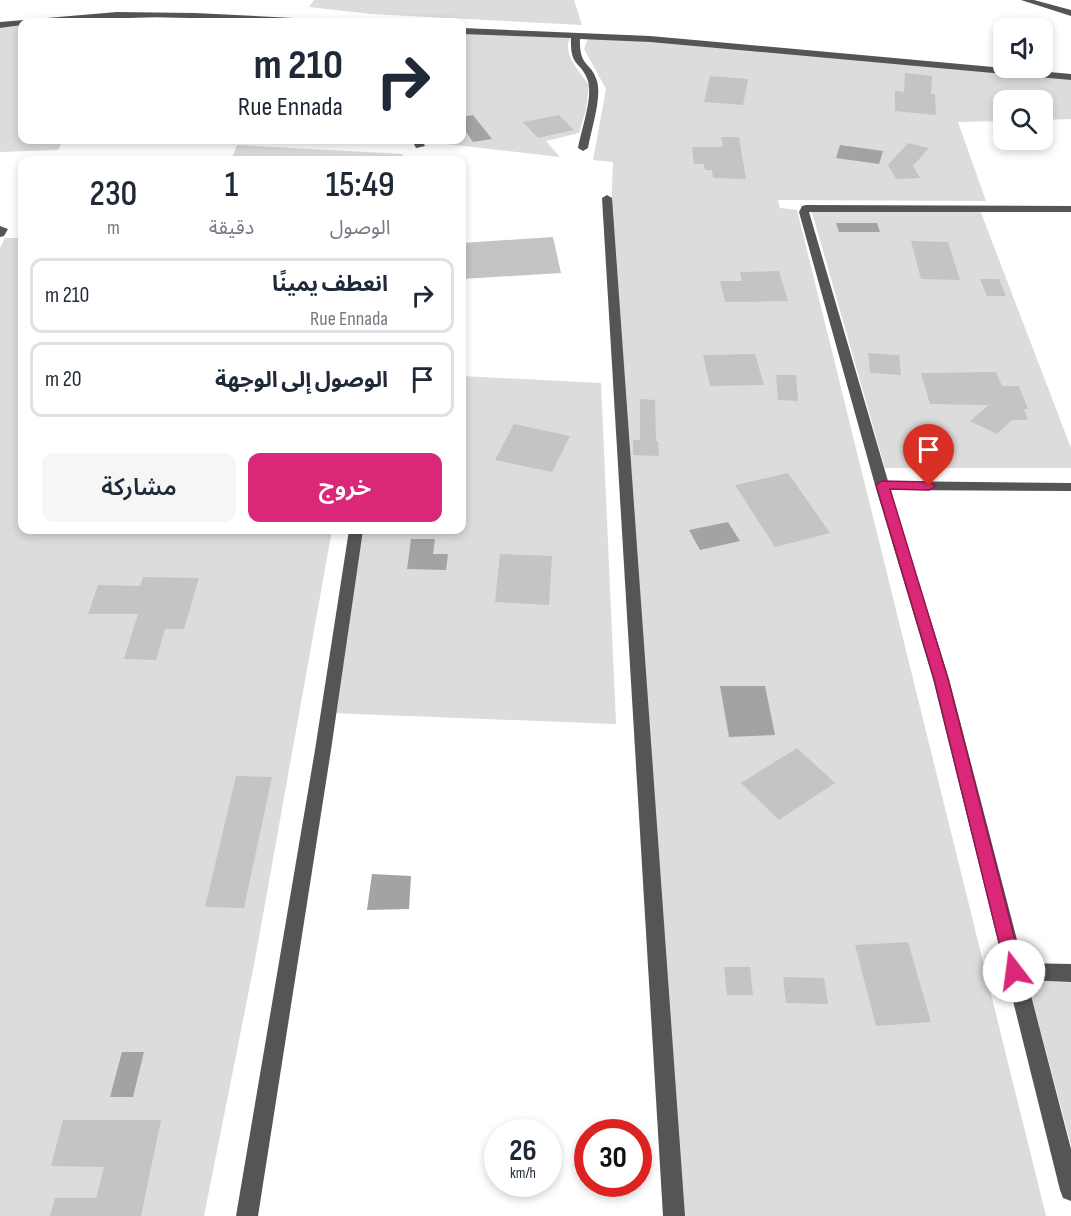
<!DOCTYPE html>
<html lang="ar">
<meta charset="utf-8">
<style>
:root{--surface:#fff;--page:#f6f6f7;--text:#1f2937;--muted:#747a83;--line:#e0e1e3;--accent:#db2777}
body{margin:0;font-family:"Sofia Sans Condensed","Noto Sans Arabic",sans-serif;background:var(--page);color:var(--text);direction:rtl;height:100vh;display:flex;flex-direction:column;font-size:22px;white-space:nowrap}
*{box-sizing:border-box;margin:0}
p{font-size:20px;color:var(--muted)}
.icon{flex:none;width:33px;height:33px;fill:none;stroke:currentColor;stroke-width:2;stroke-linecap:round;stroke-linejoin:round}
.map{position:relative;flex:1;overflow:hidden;direction:ltr}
.sheet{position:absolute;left:18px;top:156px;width:448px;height:378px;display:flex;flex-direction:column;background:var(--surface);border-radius:12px;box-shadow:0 3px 9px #0003;direction:rtl}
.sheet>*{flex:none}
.guide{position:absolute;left:18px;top:18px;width:448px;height:126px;border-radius:12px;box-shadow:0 3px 9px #0003;direction:rtl;background:#fff;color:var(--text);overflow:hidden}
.tools{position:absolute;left:993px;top:18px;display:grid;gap:12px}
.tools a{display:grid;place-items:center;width:60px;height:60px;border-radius:12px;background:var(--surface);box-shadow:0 3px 9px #0003;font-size:30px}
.speed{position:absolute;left:484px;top:1119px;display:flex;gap:12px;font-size:30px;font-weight:700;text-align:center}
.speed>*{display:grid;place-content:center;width:78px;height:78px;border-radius:50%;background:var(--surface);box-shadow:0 3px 9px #0003;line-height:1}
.speed small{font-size:15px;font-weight:400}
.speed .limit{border:9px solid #d22;background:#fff;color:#111}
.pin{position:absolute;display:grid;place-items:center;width:51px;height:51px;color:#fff;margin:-62px -26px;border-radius:50% 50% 50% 0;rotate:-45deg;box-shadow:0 0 6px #0007}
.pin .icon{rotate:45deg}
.me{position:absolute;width:66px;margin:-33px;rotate:345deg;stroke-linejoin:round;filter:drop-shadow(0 0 4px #0008)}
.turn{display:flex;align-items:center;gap:21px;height:126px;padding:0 24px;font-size:27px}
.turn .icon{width:78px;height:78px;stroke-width:2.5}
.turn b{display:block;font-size:42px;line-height:51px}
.eta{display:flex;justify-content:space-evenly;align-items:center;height:102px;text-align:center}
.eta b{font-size:36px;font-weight:600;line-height:42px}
.action{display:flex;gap:12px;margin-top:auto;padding:12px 24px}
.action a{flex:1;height:69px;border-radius:12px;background:var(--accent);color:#fff;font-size:24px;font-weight:600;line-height:69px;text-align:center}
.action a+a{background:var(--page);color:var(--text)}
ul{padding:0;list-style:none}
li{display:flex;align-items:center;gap:18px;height:75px;margin:0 12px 9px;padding:0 12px;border:3px solid var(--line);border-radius:12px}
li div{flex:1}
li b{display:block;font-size:22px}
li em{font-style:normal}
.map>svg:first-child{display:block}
.green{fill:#dcdcdc}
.water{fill:#a3a3a3}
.building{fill:#c4c4c4}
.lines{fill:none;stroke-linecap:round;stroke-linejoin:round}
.minor{fill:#555;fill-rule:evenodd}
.route{fill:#db2777;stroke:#8e194d;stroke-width:1.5}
</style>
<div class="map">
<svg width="1071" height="1216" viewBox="0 0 1071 1216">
<rect width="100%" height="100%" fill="#fff"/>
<g class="green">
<path d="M314,0h260l8,25 -211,-11 -62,-7z"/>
<path d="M210,15l93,7h-264l14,-2z"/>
<path d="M22,25v115h41l-5,10 -58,2v-124z"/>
<path d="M462,33l109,4c-11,15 10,36 18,48l-3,25 -7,23 -33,8 14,16 -132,-15 -1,-2h35z"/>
<path d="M588,38l102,6 381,34v41l-28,1 -1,-20h-38l-1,21 -45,1 28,79 -208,-1 2,8 17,2 249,1006h-368l-67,-1006 2,-48 -20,-2 13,-71 -22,-40z"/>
<path d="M237,145l166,9 -2,6h-170z"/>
<path d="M811,209l169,1 91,238v20h-186z"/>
<path d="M5,238h17v292h310l-78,435 -50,251h-204v-968z"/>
<path d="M462,376l139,7 15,341 -285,-11 28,-183h103z"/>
<path d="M1026,976h45v169z"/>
</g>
<g class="water">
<path d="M473,115l19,24 -19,3 -11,-16v-9z"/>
<path d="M840,145l43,6 -4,13 -43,-6z"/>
<path d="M836,223h41l3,9h-41z"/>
<path d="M728,522l12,19 -40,9 -11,-20z"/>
<path d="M411,539h24l-2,15h15l-2,16 -39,-1z"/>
<path d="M720,686h45l10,49 -46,2z"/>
<path d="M372,874l39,2 -2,33 -42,1z"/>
<path d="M122,1052h22l-11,45h-23z"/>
</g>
<g class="building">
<path d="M905,73l27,3 -1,18h4l1,21 -41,-4v-20l9,1z"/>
<path d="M710,76l38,3 -5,26 -39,-3z"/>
<path d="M559,115l15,15 -36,8 -15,-16z"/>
<path d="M721,137h18l7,42 -33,-1 -1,-8h-7l-1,-6h-10l-2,-17h31z"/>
<path d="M908,143l21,5 -16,18 7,12 -24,1 -8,-14z"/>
<path d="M553,237l8,36 -99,6v-36z"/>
<path d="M911,241l37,1 12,38 -39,-1z"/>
<path d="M779,271l9,30 -63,1 -5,-21h22l-2,-9z"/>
<path d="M980,279h19l7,17h-19z"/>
<path d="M868,353l31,2 2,20 -31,-2z"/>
<path d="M755,354l9,31 -54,1 -7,-31z"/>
<path d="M996,372l6,14h17l9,23h-4l4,11h-16l-15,14 -27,-13 19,-16 -59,-1 -9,-31z"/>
<path d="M776,375h20l2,26 -20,-1z"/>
<path d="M640,399l15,1 1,41h2l1,15 -26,-1v-15h7z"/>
<path d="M514,424l56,12 -18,36 -57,-12z"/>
<path d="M788,473l42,60 -55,14 -40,-62z"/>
<path d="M500,554l52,2 -3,49 -54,-3z"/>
<path d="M143,577l56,1 -15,51h-19l-9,31 -32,-1 14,-45h-50l10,-29 42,1z"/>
<path d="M797,748l38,35 -56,37 -38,-37z"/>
<path d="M236,776l36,1 -28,131 -39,-1z"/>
<path d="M908,942l23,80 -55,4 -21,-81z"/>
<path d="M724,967h26l3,28h-26z"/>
<path d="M783,977l41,1 4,26 -42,-1z"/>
<path d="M63,1120h98l-20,96h-91l5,-18h41l8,-31 -53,-1z"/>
</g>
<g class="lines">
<g class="minor">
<path d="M1021,0h13l37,10v6z"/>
<path d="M117,12l78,1 118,6 4,3 -161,-5 -134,5v3l-22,3v-6z"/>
<path d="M462,28l188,8 421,38v6l-421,-38 -70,-3c-1,29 11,22 17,42 5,17 -6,49 -9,67l-5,3 -5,-3c3,-17 15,-50 10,-67 -7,-21 -18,-12 -17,-43l-109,-4z"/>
<path d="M412,140h10l3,6 -9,2z"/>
<path d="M607,195l5,3 73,1018h-22l-61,-1018z"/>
<path d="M806,205l265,1v6h-262l79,269 183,2v8l-181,-1 59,189 74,284 48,1v18l-44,-2 44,169v52l-8,-3 -3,-8 -127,-511 -58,-194 -76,-273 3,-6z"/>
<path d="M0,226l8,3 -4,7 -4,1z"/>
<path d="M349,530h14l-32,220 -73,466h-22l79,-466z"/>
</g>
</g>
<path class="route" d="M882,481l47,1 7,4 -7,4 -39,-1 58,190 75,292 -3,5 -6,2 -6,-2 -2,-5 -72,-292 -58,-194z"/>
</svg>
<div class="tools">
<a><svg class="icon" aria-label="sound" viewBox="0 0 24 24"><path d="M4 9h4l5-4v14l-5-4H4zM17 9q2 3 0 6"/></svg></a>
<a><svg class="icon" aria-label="search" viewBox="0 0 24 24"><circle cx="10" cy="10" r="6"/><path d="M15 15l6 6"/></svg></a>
</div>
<div class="speed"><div>26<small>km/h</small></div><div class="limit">30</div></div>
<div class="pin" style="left:929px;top:486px;background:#d93025"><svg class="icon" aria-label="arrive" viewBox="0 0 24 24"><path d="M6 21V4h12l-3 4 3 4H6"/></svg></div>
<svg class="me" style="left:1014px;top:971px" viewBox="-20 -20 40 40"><circle r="19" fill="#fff"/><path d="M0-13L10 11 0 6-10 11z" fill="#db2777"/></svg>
<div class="guide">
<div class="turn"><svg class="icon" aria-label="right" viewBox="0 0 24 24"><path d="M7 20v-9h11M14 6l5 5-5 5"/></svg><div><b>210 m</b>Rue Ennada</div></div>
</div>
<section class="sheet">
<div class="eta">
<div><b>15:49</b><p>الوصول</p></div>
<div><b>1</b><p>دقيقة</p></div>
<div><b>230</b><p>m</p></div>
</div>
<ul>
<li><svg class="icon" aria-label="right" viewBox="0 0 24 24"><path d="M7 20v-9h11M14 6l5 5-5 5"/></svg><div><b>انعطف يمينًا</b><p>Rue Ennada</p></div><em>210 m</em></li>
<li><svg class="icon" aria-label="arrive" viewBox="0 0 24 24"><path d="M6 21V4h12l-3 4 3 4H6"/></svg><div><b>الوصول إلى الوجهة</b></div><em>20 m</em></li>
</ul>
<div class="action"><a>خروج</a><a>مشاركة</a></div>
</section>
</div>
